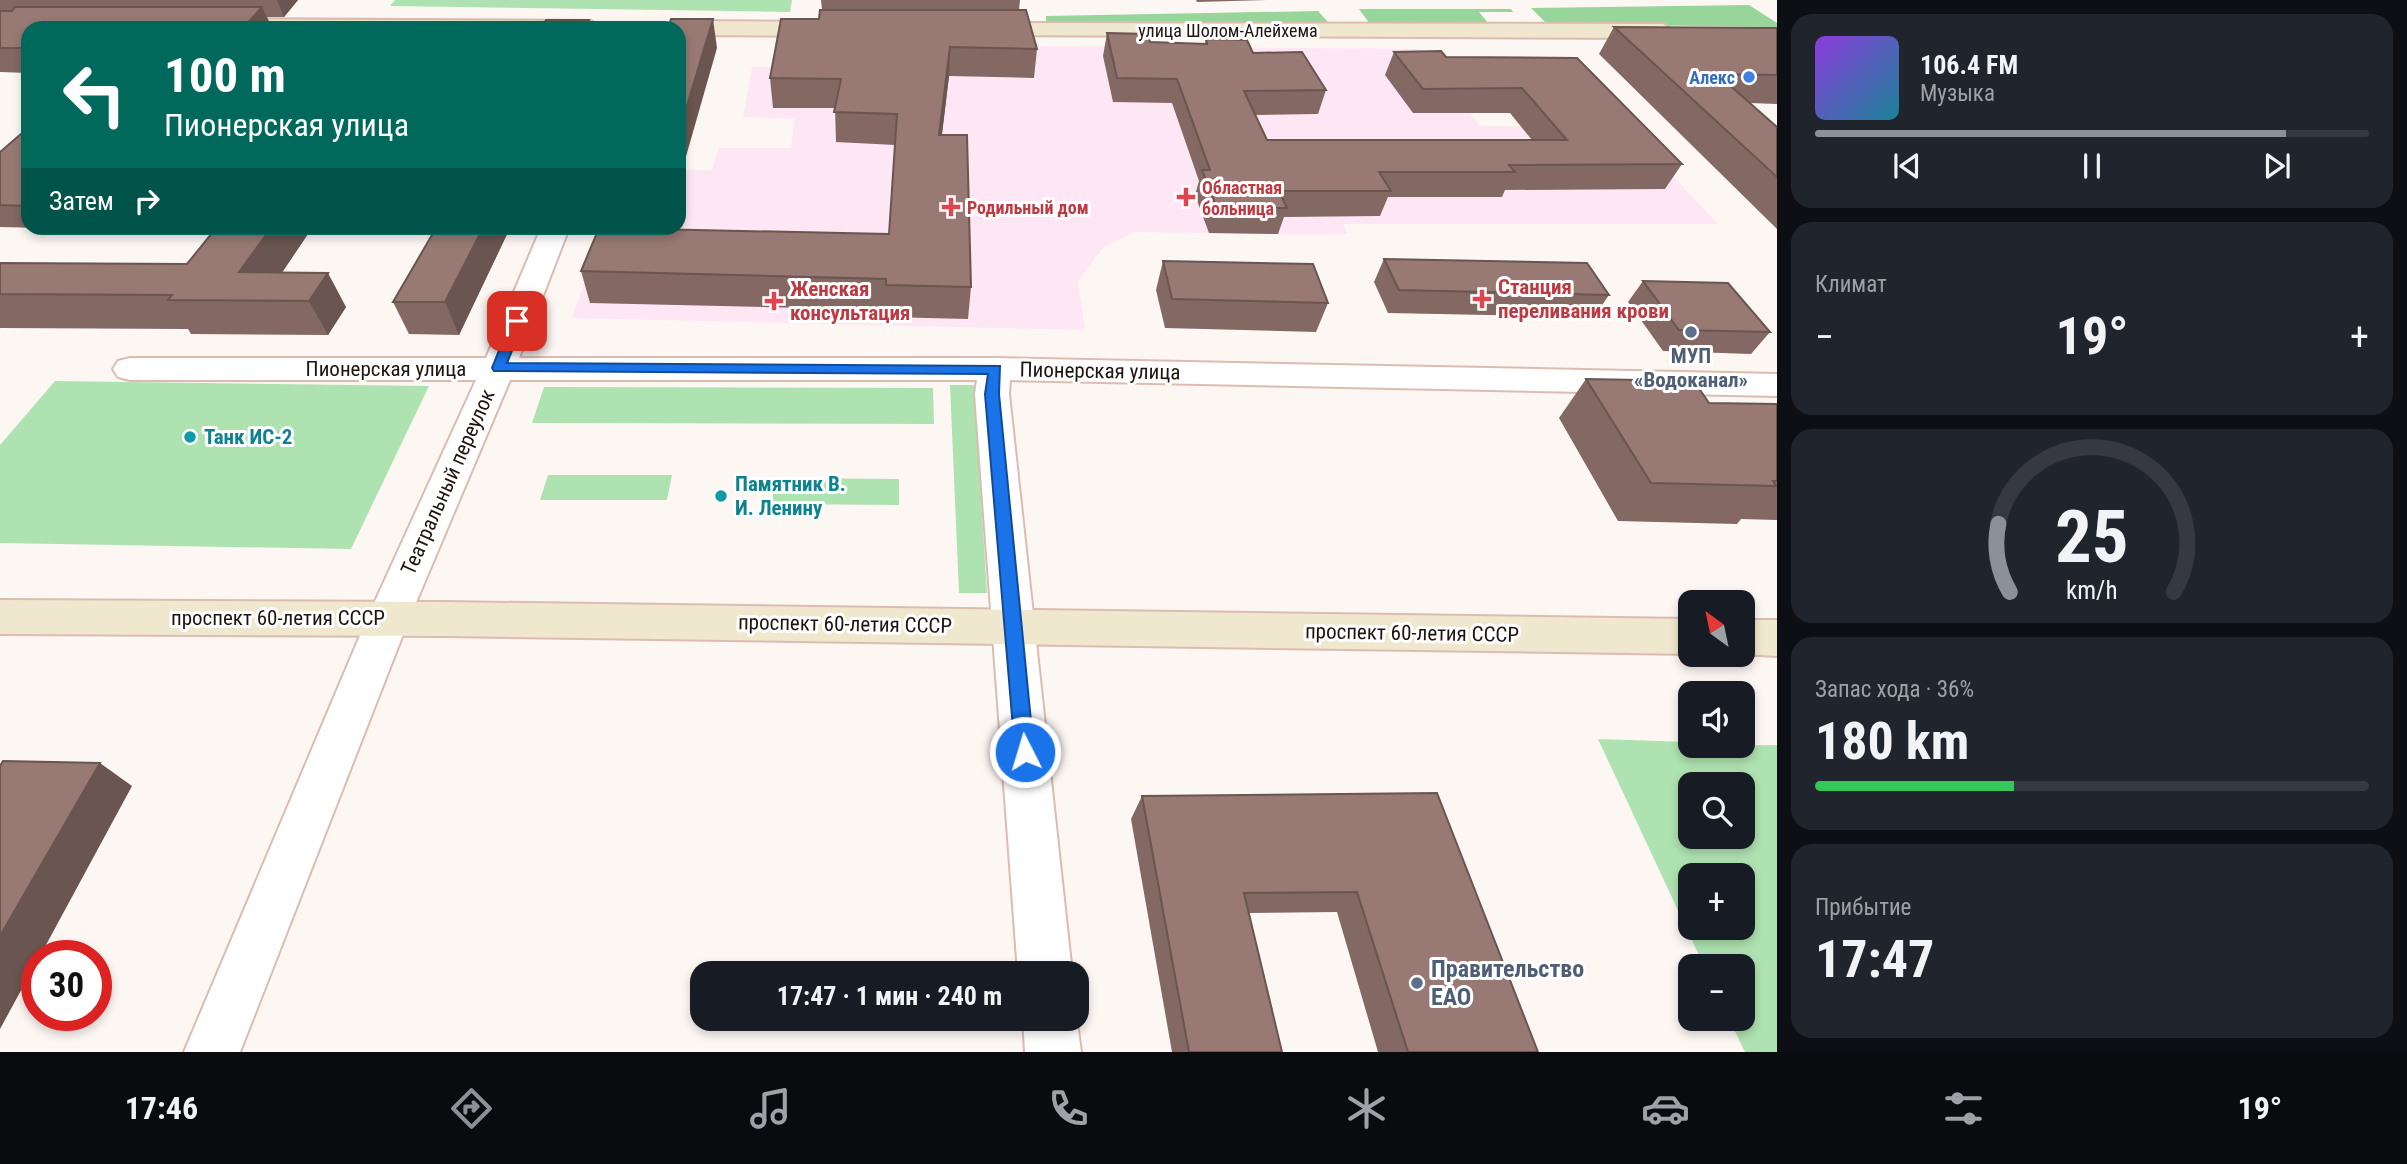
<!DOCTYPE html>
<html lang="ru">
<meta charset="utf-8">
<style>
:root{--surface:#171b24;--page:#20242c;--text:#f1f3f6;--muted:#9ea1a6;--line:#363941;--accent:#8c9099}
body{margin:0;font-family:"Roboto Condensed",sans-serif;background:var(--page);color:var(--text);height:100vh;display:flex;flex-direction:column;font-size:26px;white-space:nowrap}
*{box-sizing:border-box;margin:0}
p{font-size:23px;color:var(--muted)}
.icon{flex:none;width:38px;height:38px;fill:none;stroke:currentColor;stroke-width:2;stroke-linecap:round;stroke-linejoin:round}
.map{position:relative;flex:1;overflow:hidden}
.drawer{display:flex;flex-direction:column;gap:14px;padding:14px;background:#0d0f14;width:630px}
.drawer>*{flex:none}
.banner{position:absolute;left:21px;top:21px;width:665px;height:214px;border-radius:21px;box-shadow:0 4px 10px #0003;background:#00695c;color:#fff;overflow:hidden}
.needle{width:46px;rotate:327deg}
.fabs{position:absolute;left:1678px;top:590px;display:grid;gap:14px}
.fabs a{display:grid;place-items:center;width:77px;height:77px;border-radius:14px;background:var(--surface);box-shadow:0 4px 10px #0003;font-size:35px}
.speed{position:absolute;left:21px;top:940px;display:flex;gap:14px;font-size:35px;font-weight:700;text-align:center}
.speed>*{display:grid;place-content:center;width:91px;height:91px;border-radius:50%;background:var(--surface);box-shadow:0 4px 10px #0003;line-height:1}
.speed .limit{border:10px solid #d22;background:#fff;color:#111}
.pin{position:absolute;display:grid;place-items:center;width:60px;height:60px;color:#fff;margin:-30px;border-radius:14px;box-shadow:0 4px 10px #0006}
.me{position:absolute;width:77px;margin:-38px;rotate:355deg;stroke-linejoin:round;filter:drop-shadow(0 0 5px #0008)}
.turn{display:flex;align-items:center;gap:24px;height:147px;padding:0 28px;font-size:32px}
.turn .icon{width:91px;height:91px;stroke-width:2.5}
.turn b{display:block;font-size:49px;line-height:60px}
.then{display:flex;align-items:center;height:66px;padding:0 28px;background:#0003;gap:14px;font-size:26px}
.big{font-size:52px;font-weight:700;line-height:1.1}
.drawer .tile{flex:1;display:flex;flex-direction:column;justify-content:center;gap:10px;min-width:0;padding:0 24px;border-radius:21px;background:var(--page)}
.drawer .dial{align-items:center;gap:0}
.dial svg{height:182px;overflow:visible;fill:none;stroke:var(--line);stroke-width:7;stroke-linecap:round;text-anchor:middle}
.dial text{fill:var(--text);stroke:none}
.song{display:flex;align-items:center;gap:21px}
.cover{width:84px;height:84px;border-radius:10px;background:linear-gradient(135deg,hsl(270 70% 55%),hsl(190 70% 35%))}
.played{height:7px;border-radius:4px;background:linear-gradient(90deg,var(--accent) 85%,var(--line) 85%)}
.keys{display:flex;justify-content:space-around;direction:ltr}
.heat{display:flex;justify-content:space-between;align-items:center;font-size:38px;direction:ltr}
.charge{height:10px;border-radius:5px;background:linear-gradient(90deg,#34c759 36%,var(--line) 0)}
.trip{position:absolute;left:690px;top:961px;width:399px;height:70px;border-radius:21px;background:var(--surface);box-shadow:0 4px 10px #0003;font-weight:700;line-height:70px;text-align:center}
.tabs{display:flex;height:112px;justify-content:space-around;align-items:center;background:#090b0e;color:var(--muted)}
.tabs .icon{width:49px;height:49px}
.tabs .on{color:var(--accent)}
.tabs b{font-size:32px;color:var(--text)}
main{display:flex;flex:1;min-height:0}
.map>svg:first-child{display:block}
.medical{fill:#fee7f4}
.green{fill:#afe2b1;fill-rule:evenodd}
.forest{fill:#97d59a}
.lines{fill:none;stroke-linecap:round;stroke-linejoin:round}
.minor-casing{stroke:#dcbcb1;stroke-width:4}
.secondary-casing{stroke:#dcbcb1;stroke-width:4}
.minor{fill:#fff;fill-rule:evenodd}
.secondary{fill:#f0e8ce;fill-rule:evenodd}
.wall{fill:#836863}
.shaded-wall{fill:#6a5550}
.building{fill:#987973;stroke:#6a5550;stroke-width:2}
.route{fill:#1a73e8;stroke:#114b97;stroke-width:2}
.shop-dot{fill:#3f7fe0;stroke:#fff;stroke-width:2.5}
.health-dot{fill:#e0444e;stroke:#fff;stroke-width:2.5}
.service-dot{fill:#5c6f8a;stroke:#fff;stroke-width:2.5}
.culture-dot{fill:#0f9aa8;stroke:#fff;stroke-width:2.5}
.labels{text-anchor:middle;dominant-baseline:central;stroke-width:6;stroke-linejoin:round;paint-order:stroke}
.far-street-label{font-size:18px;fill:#1e130f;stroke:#fff}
.far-shop-label{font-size:18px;font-weight:bold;fill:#366cbe;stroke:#fff;text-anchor:end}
.far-health-label{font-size:18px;font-weight:bold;fill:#be3a42;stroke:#fff;text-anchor:start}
.health-label{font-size:21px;font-weight:bold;fill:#be3a42;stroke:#fff;text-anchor:start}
.service-label{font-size:21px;font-weight:bold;fill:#4e5e75;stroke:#fff}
.street-label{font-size:21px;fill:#1e130f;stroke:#fff}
.culture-label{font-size:21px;font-weight:bold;fill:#0d838f;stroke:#fff;text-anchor:start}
.near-service-label{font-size:24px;font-weight:bold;fill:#4e5e75;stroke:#fff;text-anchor:start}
</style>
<main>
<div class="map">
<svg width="1777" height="1052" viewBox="0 0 1777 1052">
<rect width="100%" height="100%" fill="#fdf7f4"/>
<path class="medical" d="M783,44L1419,49L1480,126H1626L1718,224H1343L1347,234L1312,235L1134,232L1103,248L1078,281L1085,330L572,318L603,228H679V170H712L719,148H791L794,119L743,117L752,67H779Z"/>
<g class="green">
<path d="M395,0H792L790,12L390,6Z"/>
<path d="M55,381L429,386L351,549L0,543V445Z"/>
<path d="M950,385H974L987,593H959Z"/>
<path d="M544,387L933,388L934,424L532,423Z"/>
<path d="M548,475H672L667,500H540Z"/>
<path d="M775,478L899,479V505L772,504Z"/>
<path d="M1598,739L1690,742V746L1777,745V1052H1745L1729,1019L1743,1018V966H1704ZM1743,784V836H1690V784ZM1743,875V928H1690V875Z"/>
</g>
<g class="forest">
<path d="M1749,5L1777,23V27L1547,24L1531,8Z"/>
<path d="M1359,9H1511L1513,12H1479L1489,24H1370Z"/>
<path d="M1318,11L1329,23L1046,22V16Z"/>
</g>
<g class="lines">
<g class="minor-casing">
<g id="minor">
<path d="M541,228H569L519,358H995L1777,374V396L1010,380L1009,394L1072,973H1018L975,394L977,380H510L409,619L240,1052H184L367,619L476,380H130L118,377L113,369L118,361L130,358H486Z"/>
<path d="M1076,1015L1081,1052H1025L1023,1018H1076Z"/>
</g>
</g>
<g class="secondary-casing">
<g id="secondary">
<path d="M219,19L591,21L602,28H209L211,21Z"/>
<path d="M679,21L830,22L841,29L830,36L679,35V28H668Z"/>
<path d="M981,23L1663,24L1674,31L1663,38L973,35L970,30L973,25Z"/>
<path d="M0,600L445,602L1690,619L1691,654L445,636L0,634Z"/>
<path d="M1743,620H1777V656L1740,654H1743Z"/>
</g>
</g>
<use href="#minor" class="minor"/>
<use href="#secondary" class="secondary"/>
</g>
<g class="wall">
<path d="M0,0H298L284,17H267L272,28H28V73L0,72Z"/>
<path d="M821,0H1020L1019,10L1037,49L1034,78L949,76L942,135L971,287L968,319L886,317V310L590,303L581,271L599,228H666L665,229L889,234L895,145L836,142L835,108H773L770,78L819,19L822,10Z"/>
<path d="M1196,0H1267L1197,2Z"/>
<path d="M1614,27L1777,28V104L1750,103L1777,126V229L1599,54Z"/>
<path d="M1107,33L1150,42L1205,44L1206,39L1253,53L1326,90L1318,114L1255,115L1267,140H1532L1510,113H1413L1385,75L1394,52L1446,57L1577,58L1682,164L1665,189L1505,190L1502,197H1388L1380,216L1284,217L1278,234L1209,233L1195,195L1199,181L1172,103L1113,102L1103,56Z"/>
<path d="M28,128V228H137L135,230L0,227V152Z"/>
<path d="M216,228H312L282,272L346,307L328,335L191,334L188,329L0,328V263L187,264Z"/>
<path d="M436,228H510L459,335L409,334L393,302Z"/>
<path d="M1384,259L1609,295L1594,317L1388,313L1374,282Z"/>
<path d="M1163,261L1328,303L1316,332L1165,328L1156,290Z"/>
<path d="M1643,281L1770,332L1751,354L1663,351L1628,302Z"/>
<path d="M1586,379L1709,403L1777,404V520L1741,519L1737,524L1618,521L1559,418Z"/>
<path d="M1437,793L1538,1052H1378L1337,912L1249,913L1282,1052H1172L1131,819L1142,796Z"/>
</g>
<g class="shaded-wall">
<path d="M277,0H298L284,17Z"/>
<path d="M262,7L272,28H243Z"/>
<path d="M713,19L717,48L679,181V132Z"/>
<path d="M589,20L591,28H585Z"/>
<path d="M950,47L949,76L938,165L939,135Z"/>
<path d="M271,228H312L263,301L239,272Z"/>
<path d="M483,228H510L459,335L445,302Z"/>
<path d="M328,273L346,307L328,335L309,301Z"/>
<path d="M100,763L132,786L40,956H37V961L0,1029V936Z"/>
</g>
<g class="building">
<path d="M15,7H262L243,28H28V48H0V11H12Z"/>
<path d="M820,10H1026L1037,49L950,47L939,135H967L971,287L886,285V279L581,271L599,228H650V229L889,234L897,114L834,112L841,79L770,78L781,19H819Z"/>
<path d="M671,19H713L679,132V28H668Z"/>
<path d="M546,20H589L585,28H541Z"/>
<path d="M1614,27L1777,28V75L1717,74L1777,127V177Z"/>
<path d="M1107,33L1148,34L1150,42L1207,44L1206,39L1247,40L1253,53L1302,52L1326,90L1244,91L1267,140H1567L1522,88L1423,89L1394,52L1441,51L1446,57L1577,58L1682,164L1509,165L1515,172H1379L1391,191H1279L1287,208H1217L1202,170H1210L1177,79L1117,78Z"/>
<path d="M28,128V206L0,205V152Z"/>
<path d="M216,228H271L239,272L328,273L309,301L168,300L172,295L0,294V263L187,264Z"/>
<path d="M436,228H483L445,302H393Z"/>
<path d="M1384,259L1587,263L1609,295L1399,290Z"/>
<path d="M1163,261L1313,264L1328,303L1172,299Z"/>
<path d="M1643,281L1728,283L1770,332L1679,330Z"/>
<path d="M1586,379L1694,381L1709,403L1777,404V481H1773L1776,486L1651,483Z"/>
<path d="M3,761L100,763L0,936V766Z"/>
<path d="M1437,793L1538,1052H1408L1357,892L1244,893L1282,1052H1189L1142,796Z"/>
</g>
<path class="route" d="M517,317L524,321L507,363L1000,366L999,394L1034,752L1032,758L1025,761L1018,758L1015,752L985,394L988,374L494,371L492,368L511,321Z"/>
<circle class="shop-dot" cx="1749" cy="77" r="7"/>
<g class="health-dot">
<path d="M1182.5 186.5h7v7h7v7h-7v7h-7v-7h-7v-7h7z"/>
<path d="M947.5 196.5h7v7h7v7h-7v7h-7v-7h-7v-7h7z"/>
<path d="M1478.5 288.5h7v7h7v7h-7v7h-7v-7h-7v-7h7z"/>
<path d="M770.5 290.5h7v7h7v7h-7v7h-7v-7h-7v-7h7z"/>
</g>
<g class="service-dot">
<circle cx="1691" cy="332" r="7"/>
<circle cx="1417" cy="983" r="7"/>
</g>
<g class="culture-dot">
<circle cx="190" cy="437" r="7"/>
<circle cx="721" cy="496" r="7"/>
</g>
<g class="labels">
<g class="far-street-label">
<text x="1228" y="30">улица Шолом-Алейхема</text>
</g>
<g class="far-shop-label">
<text x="1735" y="77">Алекс</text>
</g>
<g class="far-health-label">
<text x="1202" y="187">Областная<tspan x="1202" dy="21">больница</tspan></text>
<text x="967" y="207">Родильный дом</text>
</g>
<g class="health-label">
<text x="1498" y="287">Станция<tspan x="1498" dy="24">переливания крови</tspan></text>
<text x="790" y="289">Женская<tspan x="790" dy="24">консультация</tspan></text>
</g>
<g class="service-label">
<text x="1691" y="356">МУП<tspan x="1691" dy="24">«Водоканал»</tspan></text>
</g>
<g class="street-label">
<text x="386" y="369">Пионерская улица</text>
<text transform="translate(1100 371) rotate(1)">Пионерская улица</text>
<text transform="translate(448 482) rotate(-66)">Театральный переулок</text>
<text x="278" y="618">проспект 60-летия СССР</text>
<text transform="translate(845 624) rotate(1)">проспект 60-летия СССР</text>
<text transform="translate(1412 633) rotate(1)">проспект 60-летия СССР</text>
</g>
<g class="culture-label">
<text x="204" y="437">Танк ИС-2</text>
<text x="735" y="484">Памятник В.<tspan x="735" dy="24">И. Ленину</tspan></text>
</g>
<g class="near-service-label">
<text x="1431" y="969">Правительство<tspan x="1431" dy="28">ЕАО</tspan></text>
</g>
</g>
</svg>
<div class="fabs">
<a><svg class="needle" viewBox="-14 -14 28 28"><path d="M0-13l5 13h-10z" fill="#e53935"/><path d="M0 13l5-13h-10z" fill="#9ea1a6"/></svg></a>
<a><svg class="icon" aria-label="sound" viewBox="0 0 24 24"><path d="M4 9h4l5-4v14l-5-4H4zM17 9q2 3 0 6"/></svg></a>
<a><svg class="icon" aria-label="search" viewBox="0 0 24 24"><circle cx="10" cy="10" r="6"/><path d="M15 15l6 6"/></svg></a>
<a>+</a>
<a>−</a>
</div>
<div class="speed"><div class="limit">30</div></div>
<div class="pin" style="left:517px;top:321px;background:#d93025"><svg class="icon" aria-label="arrive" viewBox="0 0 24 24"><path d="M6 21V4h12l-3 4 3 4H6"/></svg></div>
<svg class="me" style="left:1025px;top:752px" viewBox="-20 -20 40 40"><circle r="17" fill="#1a73e8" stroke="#fff" stroke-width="3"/><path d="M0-11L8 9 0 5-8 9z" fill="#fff"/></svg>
<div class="trip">17:47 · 1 мин · 240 m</div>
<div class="banner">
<div class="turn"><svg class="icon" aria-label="left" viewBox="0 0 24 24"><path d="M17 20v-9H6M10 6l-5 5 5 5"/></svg><div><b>100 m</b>Пионерская улица</div></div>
<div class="then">Затем<svg class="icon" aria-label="right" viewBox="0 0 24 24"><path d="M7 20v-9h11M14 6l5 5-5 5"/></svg></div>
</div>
</div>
<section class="drawer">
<div class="tile">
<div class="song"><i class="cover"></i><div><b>106.4 FM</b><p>Музыка</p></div></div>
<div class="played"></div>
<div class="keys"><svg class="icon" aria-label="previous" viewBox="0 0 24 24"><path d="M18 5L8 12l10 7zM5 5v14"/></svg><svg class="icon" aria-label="pause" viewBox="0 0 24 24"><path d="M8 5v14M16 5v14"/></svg><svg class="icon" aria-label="next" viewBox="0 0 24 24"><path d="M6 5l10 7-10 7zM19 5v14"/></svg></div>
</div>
<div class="tile"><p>Климат</p>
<div class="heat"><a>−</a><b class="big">19°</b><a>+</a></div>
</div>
<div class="tile dial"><svg viewBox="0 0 100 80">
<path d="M14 69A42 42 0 1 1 86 69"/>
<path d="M14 69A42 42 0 0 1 9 39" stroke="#8c9099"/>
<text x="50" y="56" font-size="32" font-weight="700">25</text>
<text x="50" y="72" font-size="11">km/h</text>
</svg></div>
<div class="tile"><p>Запас хода · 36%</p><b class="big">180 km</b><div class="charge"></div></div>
<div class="tile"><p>Прибытие</p><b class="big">17:47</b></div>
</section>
</main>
<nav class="tabs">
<b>17:46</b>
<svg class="icon on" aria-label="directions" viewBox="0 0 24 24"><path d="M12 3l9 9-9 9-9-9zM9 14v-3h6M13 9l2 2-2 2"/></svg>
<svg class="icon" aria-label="music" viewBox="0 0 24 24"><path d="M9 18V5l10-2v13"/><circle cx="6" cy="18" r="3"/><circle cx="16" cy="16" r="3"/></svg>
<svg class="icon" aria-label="phone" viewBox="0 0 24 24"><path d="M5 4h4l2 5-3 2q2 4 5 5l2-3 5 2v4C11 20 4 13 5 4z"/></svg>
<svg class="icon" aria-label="climate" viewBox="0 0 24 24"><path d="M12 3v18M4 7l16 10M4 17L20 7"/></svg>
<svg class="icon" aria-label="car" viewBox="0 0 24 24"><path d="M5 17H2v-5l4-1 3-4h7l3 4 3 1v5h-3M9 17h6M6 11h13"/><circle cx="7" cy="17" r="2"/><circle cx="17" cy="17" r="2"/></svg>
<svg class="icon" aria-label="filters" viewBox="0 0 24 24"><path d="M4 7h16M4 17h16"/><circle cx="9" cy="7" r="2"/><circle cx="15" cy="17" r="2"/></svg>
<b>19°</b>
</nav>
